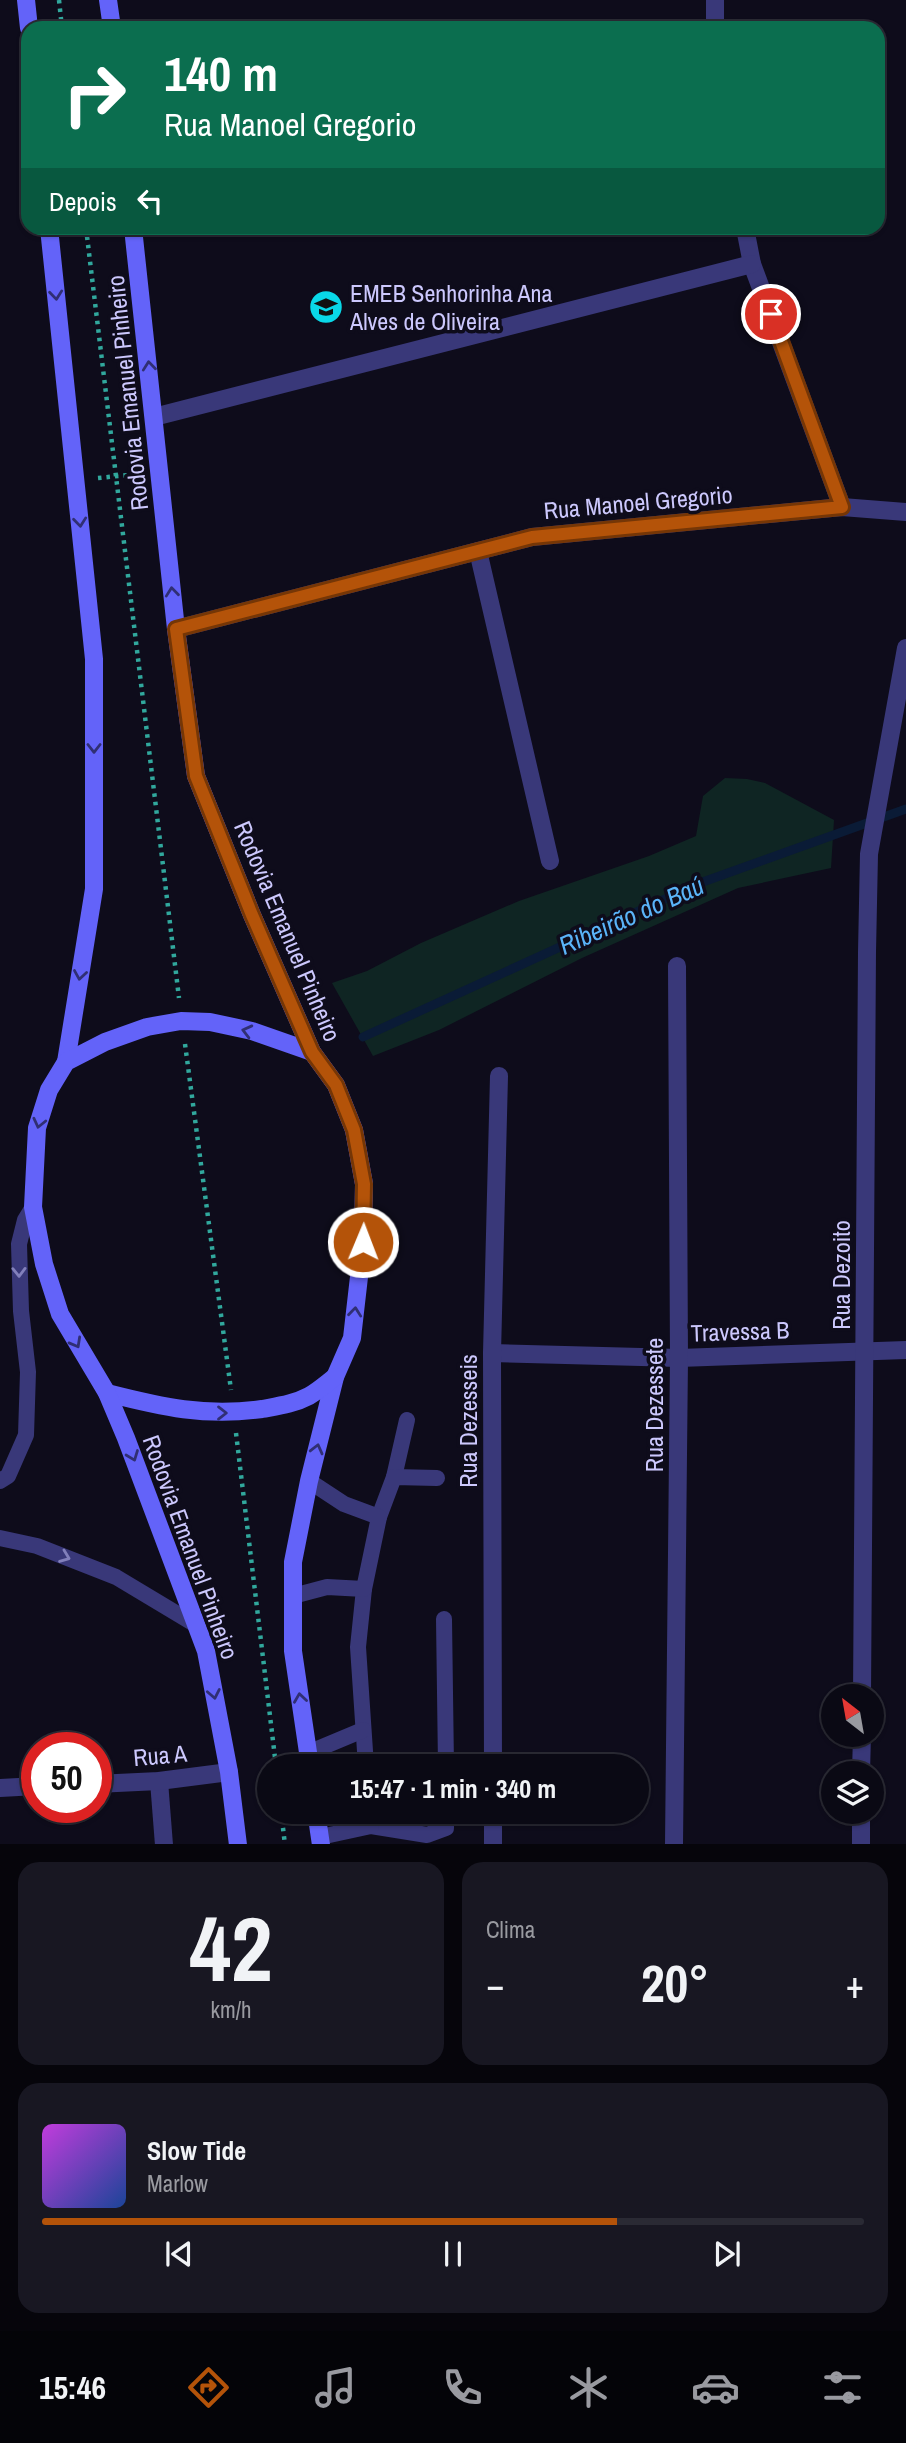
<!DOCTYPE html>
<html lang="pt">
<meta charset="utf-8">
<style>
:root{--surface:#0a0914;--page:#181722;--text:#f1f3f6;--muted:#999aa0;--line:#2a2a34;--accent:#b45309}
body{margin:0;font-family:"Archivo Narrow",sans-serif;background:var(--page);color:var(--text);height:100vh;display:flex;flex-direction:column;font-size:26px;white-space:nowrap}
*{box-sizing:border-box;margin:0}
p{font-size:23px;color:var(--muted)}
.icon{flex:none;width:38px;height:38px;fill:none;stroke:currentColor;stroke-width:2;stroke-linecap:round;stroke-linejoin:round}
.map{position:relative;height:1844px;overflow:hidden}
.drawer{display:flex;flex-direction:column;gap:18px;padding:18px;background:#06050b;flex:1}
.drawer>*{flex:none}
.top-card{position:absolute;left:21px;top:21px;width:864px;height:214px;border-radius:21px;box-shadow:0 2px 5px #0004,0 0 0 2px var(--line);background:#0b6e4f;color:#fff;overflow:hidden}
.needle{width:46px;rotate:329deg}
.fabs{position:absolute;left:821px;top:1684px;display:grid;gap:14px}
.fabs a{display:grid;place-items:center;width:63px;height:63px;border-radius:50%;background:var(--surface);box-shadow:0 2px 5px #0004,0 0 0 2px var(--line);font-size:35px}
.speed{position:absolute;left:21px;top:1732px;display:flex;gap:14px;font-size:35px;font-weight:700;text-align:center}
.speed>*{display:grid;place-content:center;width:91px;height:91px;border-radius:50%;background:var(--surface);box-shadow:0 2px 5px #0004,0 0 0 2px var(--line);line-height:1}
.speed .limit{border:10px solid #d22;background:#fff;color:#111}
.pin{position:absolute;display:grid;place-items:center;width:60px;height:60px;color:#fff;margin:-30px;border:4px solid #fff;border-radius:50%;box-shadow:0 2px 7px #0007}
.me{position:absolute;width:77px;margin:-38px;rotate:1deg;stroke-linejoin:round;filter:drop-shadow(0 0 5px #0008)}
.turn{display:flex;align-items:center;gap:24px;height:147px;padding:0 28px;font-size:32px}
.turn .icon{width:91px;height:91px;stroke-width:2.5}
.turn b{display:block;font-size:49px;line-height:60px}
.then{display:flex;align-items:center;height:66px;padding:0 28px;background:#0003;gap:14px;font-size:26px}
.big{font-size:52px;font-weight:800;line-height:1.1}
.drawer .widget{flex:1;display:flex;flex-direction:column;justify-content:center;gap:10px;min-width:0;padding:0 24px;border-radius:21px;background:var(--page)}
.drawer .dial{align-items:center;gap:0}
.dial b{font-size:91px;line-height:1}
.song{display:flex;align-items:center;gap:21px}
.cover{width:84px;height:84px;border-radius:10px;background:linear-gradient(135deg,hsl(290 70% 55%),hsl(220 70% 35%))}
.played{height:7px;border-radius:4px;background:linear-gradient(90deg,var(--accent) 70%,var(--line) 70%)}
.keys{display:flex;justify-content:space-around;direction:ltr}
.heat{display:flex;justify-content:space-between;align-items:center;font-size:38px;direction:ltr}
.drawer .tiles{flex:1;display:grid;gap:18px;grid-template-columns:1fr 1fr}
.widget:last-child{grid-column:span 2}
.trip{position:absolute;left:257px;top:1754px;width:392px;height:70px;border-radius:35px;background:var(--surface);box-shadow:0 2px 5px #0004,0 0 0 2px var(--line);font-weight:800;line-height:70px;text-align:center}
.menu{display:flex;height:112px;justify-content:space-around;align-items:center;background:#040408;color:var(--muted)}
.menu .icon{width:49px;height:49px}
.menu .current{color:var(--accent)}
.menu b{font-size:32px;color:var(--text)}
.map>svg:first-child{display:block}
.green{fill:#0f2523}
.lines{fill:none;stroke-linecap:round;stroke-linejoin:round}
.stream{stroke:#0a1b36;stroke-width:9}
.path{stroke:#31a89d;stroke-width:4.5;stroke-dasharray:3.5 5;stroke-linecap:butt}
.lane{stroke:#393879;stroke-width:16}
.street{stroke:#393879;stroke-width:18}
.secondary{stroke:#6363f9;stroke-width:18}
.oneway{stroke:#302f74}
.oneway2{stroke:#8280bb}
.route-casing{stroke:#753606;stroke-width:18}
.route{stroke:#b45309;stroke-width:12}
.labels{text-anchor:middle;dominant-baseline:central;stroke-width:7;stroke-linejoin:round;paint-order:stroke}
.poi-label{font-size:24px;fill:#ccc8fd;stroke:#0e0c1b;text-anchor:start}
.street-label{font-size:24px;fill:#ccc8fd;stroke:#0e0c1b}
.water-label{font-size:26px;font-style:italic;fill:#5ab4f9;stroke:#0e0c1b}
</style>
<div class="map">
<svg width="906" height="1845" viewBox="0 0 906 1845">
<rect width="100%" height="100%" fill="#0e0c1b"/>
<path class="green" d="M725,778L747,779L765,783L834,820L831,868L738,888L582,958L439,1030L373,1056L332,983L367,971L421,943L519,901L649,856L696,836L703,796Z"/>
<g class="lines">
<path class="stream" d="M363,1037L700,883L906,809"/>
<g class="path">
<path d="M59,0L62,28"/>
<path d="M86,228L179,998"/>
<path d="M98,478L138,474"/>
<path d="M185,1044L231,1390"/>
<path d="M236,1433L276,1766"/>
<path d="M281,1811L285,1845"/>
</g>
<g class="lane">
<path d="M394,1477L407,1420"/>
<path d="M0,1481L8,1476L26,1435L28,1372L21,1311L19,1244L25,1220L33,1207"/>
<path d="M379,1517L394,1477L437,1478"/>
<path d="M0,1538L37,1546L116,1577L196,1625"/>
<path d="M364,1589L358,1647L366,1766"/>
<path d="M293,1596L327,1587L364,1589L379,1517L344,1504L309,1481"/>
<path d="M444,1619L446,1766"/>
<path d="M308,1753L363,1730"/>
<path d="M371,1826L427,1835L446,1828V1811"/>
<path d="M320,1837L371,1826L370,1811"/>
</g>
<g class="street">
<path d="M715,28V0"/>
<path d="M745,228L752,264L842,507"/>
<path d="M154,417L752,264"/>
<path d="M478,551L550,861"/>
<path d="M176,629L532,537L842,507L906,512"/>
<path d="M492,1353L679,1358L906,1350"/>
<path d="M862,1696L867,952L869,854L906,648"/>
<path d="M493,1766L492,1353L499,1076"/>
<path d="M861,1773L862,1734"/>
<path d="M159,1781L164,1845"/>
<path d="M96,1784L159,1781L229,1772"/>
<path d="M0,1788L37,1786"/>
<path d="M493,1811V1845"/>
<path d="M674,1845L679,1358L677,966"/>
<path d="M861,1845V1811"/>
</g>
<g class="secondary">
<path d="M26,0L29,28"/>
<path d="M108,0L112,28"/>
<path d="M49,228L94,659V889L66,1062"/>
<path d="M133,228L176,629L196,776L252,915L312,1052L336,1085L354,1130L364,1184L363,1242L352,1338L335,1377L309,1481L293,1562V1651L310,1766"/>
<path d="M107,1393C162,1407 205,1417 262,1409C278,1406 294,1404 309,1396C318,1391 327,1383 335,1377"/>
<path d="M316,1811L321,1845"/>
<path d="M238,1845L229,1772L206,1651L126,1438L107,1393L60,1314L44,1264L33,1207L37,1128L49,1090L66,1062L105,1042L147,1027L181,1021L210,1022L252,1031L312,1052"/>
</g>
</g>
<defs><path id="oneway-chevron" d="M-2-3.5L2.5 0L-2 3.5" fill="none" stroke-width="1.6" stroke-linecap="round" stroke-linejoin="round" transform="scale(1.75)"/></defs>
<g class="oneway">
<use href="#oneway-chevron" transform="translate(56 295) rotate(84)"/>
<use href="#oneway-chevron" transform="translate(149 366) rotate(-96)"/>
<use href="#oneway-chevron" transform="translate(80 522) rotate(84)"/>
<use href="#oneway-chevron" transform="translate(172 592) rotate(-96)"/>
<use href="#oneway-chevron" transform="translate(94 748) rotate(90)"/>
<use href="#oneway-chevron" transform="translate(80 975) rotate(99)"/>
<use href="#oneway-chevron" transform="translate(247 1031) rotate(-166)"/>
<use href="#oneway-chevron" transform="translate(39 1123) rotate(103)"/>
<use href="#oneway-chevron" transform="translate(355 1312) rotate(-84)"/>
<use href="#oneway-chevron" transform="translate(76 1343) rotate(61)"/>
<use href="#oneway-chevron" transform="translate(222 1413)"/>
<use href="#oneway-chevron" transform="translate(317 1449) rotate(-76)"/>
<use href="#oneway-chevron" transform="translate(133 1456) rotate(69)"/>
<use href="#oneway-chevron" transform="translate(214 1694) rotate(79)"/>
<use href="#oneway-chevron" transform="translate(300 1698) rotate(-98)"/>
</g>
<g class="oneway2">
<use href="#oneway-chevron" transform="translate(19 1272) rotate(89)"/>
<use href="#oneway-chevron" transform="translate(65 1557) rotate(21)"/>
</g>
<g class="lines">
<g class="route-casing">
<path id="route" d="M363,1242L364,1184L354,1130L336,1085L312,1052L252,915L196,776L176,629L532,537L842,507L771,314"/>
</g>
<use href="#route" class="route"/>
</g>
<defs>
<g id="school-disc" transform="scale(1.75)"><circle r="9.5" fill="#09d8e8" stroke="#0e0c1b"/><path d="M0-5L7-2L0 1L-7-2ZM-4 1L0 2.5L4 1V4Q0 6-4 4Z" fill="#111"/></g>
</defs>
<g fill-rule="evenodd">
<use href="#school-disc" x="326" y="307"/>
</g>
<g class="labels">
<g class="poi-label">
<text x="350" y="293">EMEB Senhorinha Ana<tspan x="350" dy="28">Alves de Oliveira</tspan></text>
</g>
<g class="street-label">
<text transform="translate(127 393) rotate(-96)">Rodovia Emanuel Pinheiro</text>
<text transform="translate(638 502) rotate(-5)">Rua Manoel Gregorio</text>
<text transform="translate(288 931) rotate(67)">Rodovia Emanuel Pinheiro</text>
<text transform="translate(841 1275) rotate(-90)">Rua Dezoito</text>
<text transform="translate(740 1331) rotate(-2)">Travessa B</text>
<text transform="translate(654 1405) rotate(-90)">Rua Dezessete</text>
<text transform="translate(468 1421) rotate(-90)">Rua Dezesseis</text>
<text transform="translate(191 1547) rotate(70)">Rodovia Emanuel Pinheiro</text>
<text transform="translate(160 1755) rotate(-5)">Rua A</text>
</g>
<g class="water-label">
<text transform="translate(631 915) rotate(-24)">Ribeirão do Baú</text>
</g>
</g>
</svg>
<div class="fabs">
<a><svg class="needle" viewBox="-14 -14 28 28"><path d="M0-13l5 13h-10z" fill="#e53935"/><path d="M0 13l5-13h-10z" fill="#999aa0"/></svg></a>
<a><svg class="icon" aria-label="layers" viewBox="0 0 24 24"><path d="M12 4l9 5-9 5-9-5zM3 14l9 5 9-5"/></svg></a>
</div>
<div class="speed"><div class="limit">50</div></div>
<div class="pin" style="left:771px;top:314px;background:#d93025"><svg class="icon" aria-label="arrive" viewBox="0 0 24 24"><path d="M6 21V4h12l-3 4 3 4H6"/></svg></div>
<svg class="me" style="left:363px;top:1242px" viewBox="-20 -20 40 40"><circle r="17" fill="#b45309" stroke="#fff" stroke-width="3"/><path d="M0-11L8 9 0 5-8 9z" fill="#fff"/></svg>
<div class="trip">15:47 · 1 min · 340 m</div>
<div class="top-card">
<div class="turn"><svg class="icon" aria-label="right" viewBox="0 0 24 24"><path d="M7 20v-9h11M14 6l5 5-5 5"/></svg><div><b>140 m</b>Rua Manoel Gregorio</div></div>
<div class="then">Depois<svg class="icon" aria-label="left" viewBox="0 0 24 24"><path d="M17 20v-9H6M10 6l-5 5 5 5"/></svg></div>
</div>
</div>
<section class="drawer">
<div class="tiles">
<div class="widget dial"><b>42</b><p>km/h</p></div>
<div class="widget"><p>Clima</p>
<div class="heat"><a>−</a><b class="big">20°</b><a>+</a></div>
</div>
<div class="widget">
<div class="song"><i class="cover"></i><div><b>Slow Tide</b><p>Marlow</p></div></div>
<div class="played"></div>
<div class="keys"><svg class="icon" aria-label="previous" viewBox="0 0 24 24"><path d="M18 5L8 12l10 7zM5 5v14"/></svg><svg class="icon" aria-label="pause" viewBox="0 0 24 24"><path d="M8 5v14M16 5v14"/></svg><svg class="icon" aria-label="next" viewBox="0 0 24 24"><path d="M6 5l10 7-10 7zM19 5v14"/></svg></div>
</div>
</div>
</section>
<nav class="menu">
<b>15:46</b>
<svg class="icon current" aria-label="directions" viewBox="0 0 24 24"><path d="M12 3l9 9-9 9-9-9zM9 14v-3h6M13 9l2 2-2 2"/></svg>
<svg class="icon" aria-label="music" viewBox="0 0 24 24"><path d="M9 18V5l10-2v13"/><circle cx="6" cy="18" r="3"/><circle cx="16" cy="16" r="3"/></svg>
<svg class="icon" aria-label="phone" viewBox="0 0 24 24"><path d="M5 4h4l2 5-3 2q2 4 5 5l2-3 5 2v4C11 20 4 13 5 4z"/></svg>
<svg class="icon" aria-label="climate" viewBox="0 0 24 24"><path d="M12 3v18M4 7l16 10M4 17L20 7"/></svg>
<svg class="icon" aria-label="car" viewBox="0 0 24 24"><path d="M5 17H2v-5l4-1 3-4h7l3 4 3 1v5h-3M9 17h6M6 11h13"/><circle cx="7" cy="17" r="2"/><circle cx="17" cy="17" r="2"/></svg>
<svg class="icon" aria-label="filters" viewBox="0 0 24 24"><path d="M4 7h16M4 17h16"/><circle cx="9" cy="7" r="2"/><circle cx="15" cy="17" r="2"/></svg>
</nav>
